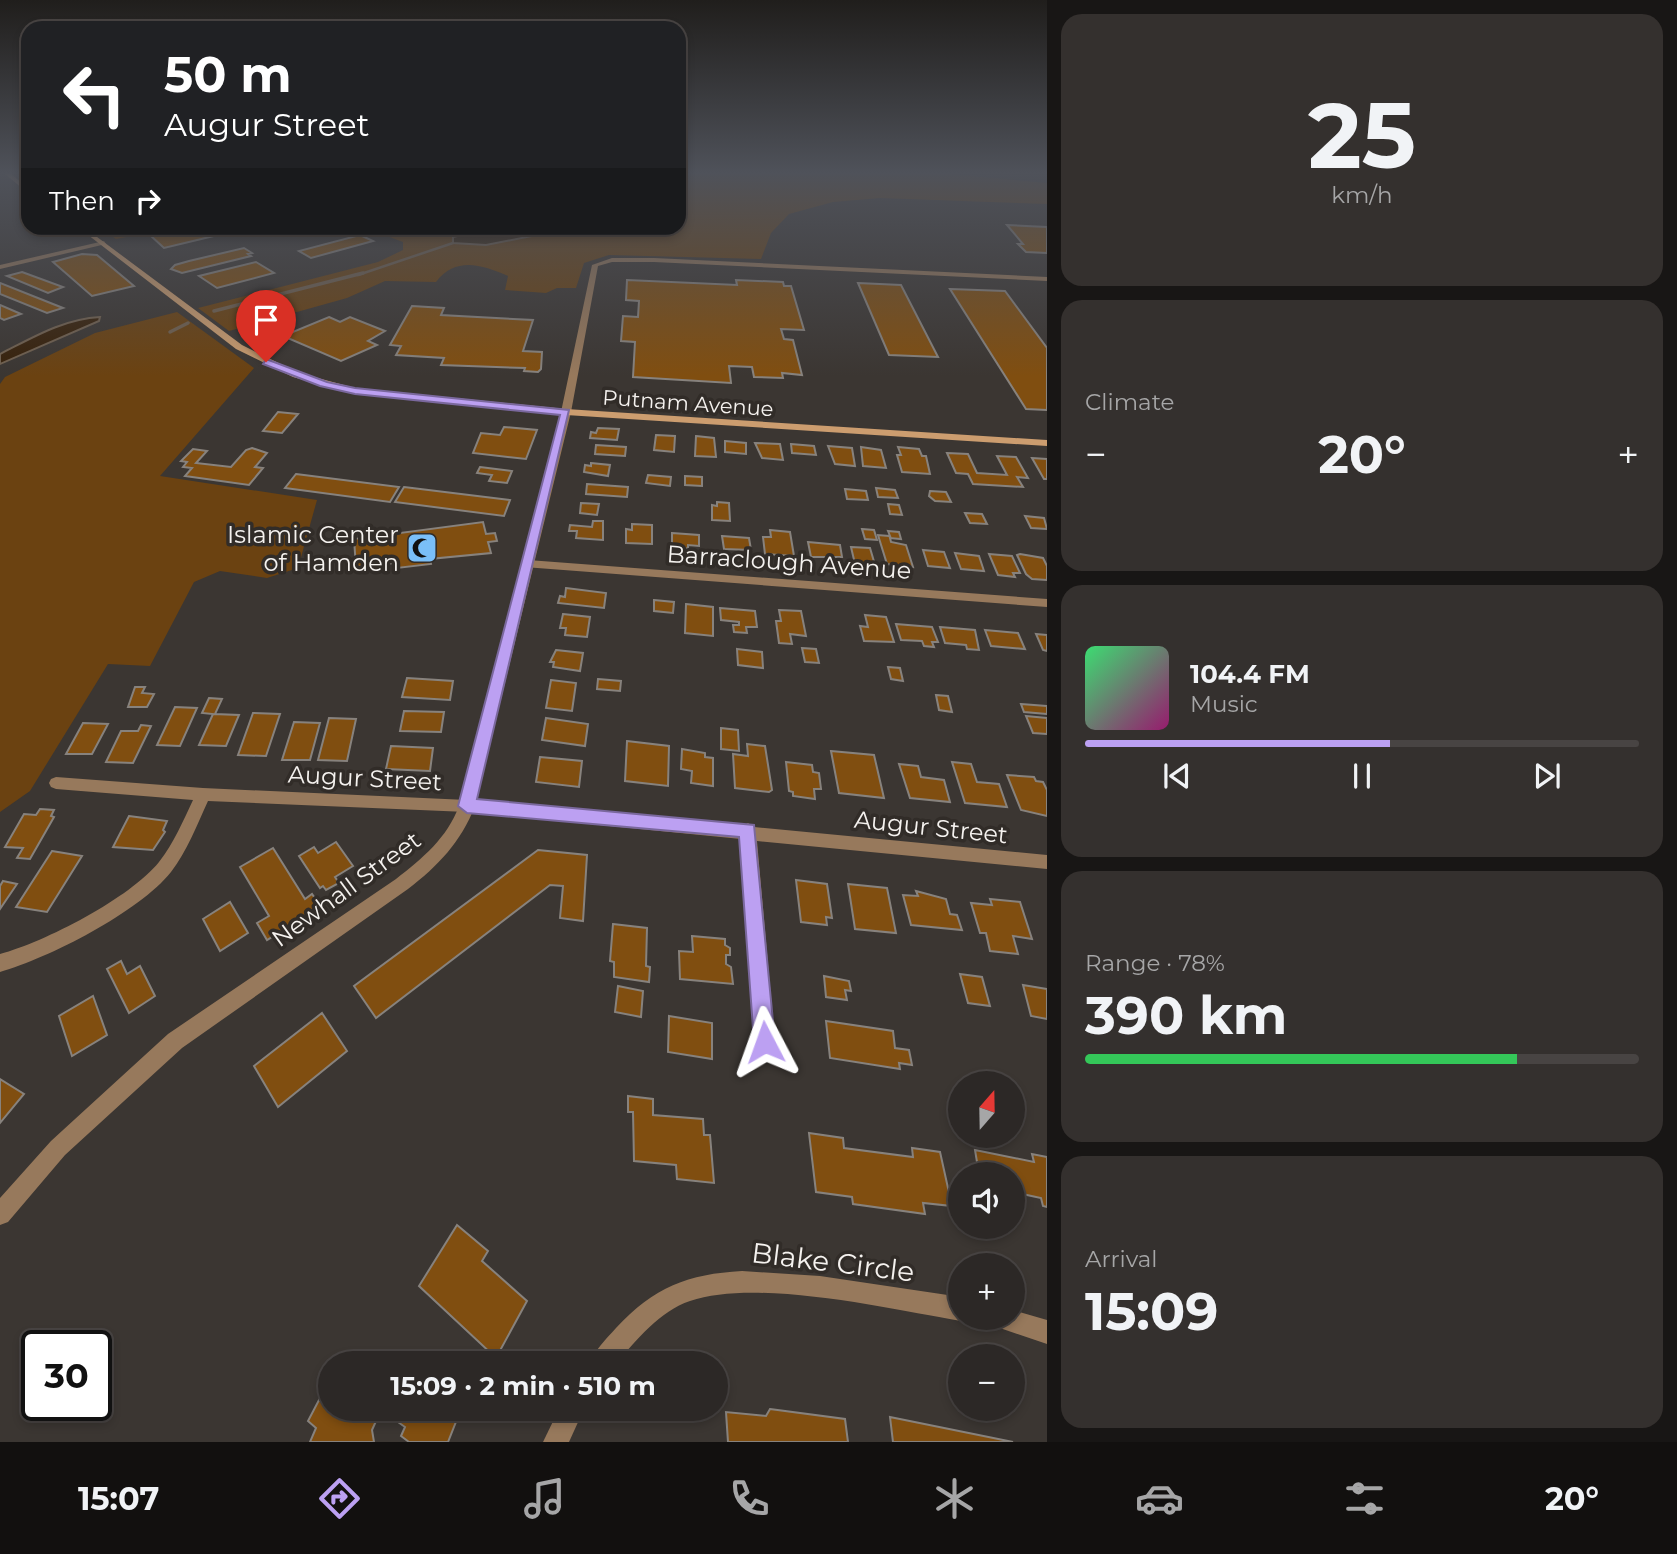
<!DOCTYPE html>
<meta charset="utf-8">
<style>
:root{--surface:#2c2826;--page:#34302e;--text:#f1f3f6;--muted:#a6a6a7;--line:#484443;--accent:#bca0f2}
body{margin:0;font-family:Montserrat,sans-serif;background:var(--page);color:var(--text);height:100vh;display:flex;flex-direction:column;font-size:26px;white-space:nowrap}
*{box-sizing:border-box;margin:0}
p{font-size:23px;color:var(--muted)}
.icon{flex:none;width:38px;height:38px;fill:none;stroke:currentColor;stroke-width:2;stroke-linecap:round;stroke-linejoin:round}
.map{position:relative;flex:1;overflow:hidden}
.details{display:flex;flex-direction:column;gap:14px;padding:14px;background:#181615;width:630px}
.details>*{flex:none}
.top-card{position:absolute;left:21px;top:21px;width:665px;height:214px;border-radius:21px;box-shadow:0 4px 10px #0003,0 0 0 2px var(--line);background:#202124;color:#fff;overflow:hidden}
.needle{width:46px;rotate:20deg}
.tools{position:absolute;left:948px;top:1071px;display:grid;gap:14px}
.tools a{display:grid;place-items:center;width:77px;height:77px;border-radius:50%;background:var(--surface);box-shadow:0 4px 10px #0003,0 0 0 2px var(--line);font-size:35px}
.speed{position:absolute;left:21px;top:1330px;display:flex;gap:14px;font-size:35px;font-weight:700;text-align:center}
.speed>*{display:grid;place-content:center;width:91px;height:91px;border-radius:50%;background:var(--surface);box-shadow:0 4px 10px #0003,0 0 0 2px var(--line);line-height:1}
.speed .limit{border:4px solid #111;border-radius:10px;background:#fff;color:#111}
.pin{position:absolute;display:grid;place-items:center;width:60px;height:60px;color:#fff;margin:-72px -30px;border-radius:50% 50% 50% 0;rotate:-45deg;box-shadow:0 0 7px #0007}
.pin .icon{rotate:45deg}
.me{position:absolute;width:77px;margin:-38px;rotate:356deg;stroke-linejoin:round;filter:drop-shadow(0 0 5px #0008)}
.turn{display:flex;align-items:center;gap:24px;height:147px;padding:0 28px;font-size:32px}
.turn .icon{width:91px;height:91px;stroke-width:2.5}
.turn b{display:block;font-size:49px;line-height:60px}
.then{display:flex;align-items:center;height:66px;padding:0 28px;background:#0003;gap:14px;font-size:26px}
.big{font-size:52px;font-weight:700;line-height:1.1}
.details .card{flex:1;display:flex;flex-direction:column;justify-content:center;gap:10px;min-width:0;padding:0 24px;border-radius:21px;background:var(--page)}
.details .dial{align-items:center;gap:0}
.dial b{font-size:91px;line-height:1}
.song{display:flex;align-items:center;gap:21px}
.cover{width:84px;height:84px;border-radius:10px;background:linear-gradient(135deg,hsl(140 70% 55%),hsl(320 70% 35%))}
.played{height:7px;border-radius:4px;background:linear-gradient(90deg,var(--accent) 55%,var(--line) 55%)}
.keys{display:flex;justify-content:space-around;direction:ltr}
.heat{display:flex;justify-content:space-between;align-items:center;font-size:38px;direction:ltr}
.charge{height:10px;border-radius:5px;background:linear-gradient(90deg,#34c759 78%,var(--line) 0)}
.trip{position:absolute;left:318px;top:1351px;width:410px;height:70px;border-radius:35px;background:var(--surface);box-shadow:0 4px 10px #0003,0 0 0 2px var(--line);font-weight:700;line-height:70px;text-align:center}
.dock{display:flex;height:112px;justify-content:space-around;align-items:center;background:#12100f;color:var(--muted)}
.dock .icon{width:49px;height:49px}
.dock .selected{color:var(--accent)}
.dock b{font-size:32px;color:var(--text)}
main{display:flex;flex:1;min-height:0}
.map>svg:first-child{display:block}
.green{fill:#6b4211}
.water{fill:#37210a;stroke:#70604f;stroke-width:2}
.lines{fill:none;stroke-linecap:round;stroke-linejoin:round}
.stream-far1{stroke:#70604f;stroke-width:2.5}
.stream{stroke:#70604f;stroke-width:3.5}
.building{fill:#804e10;stroke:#87827d;stroke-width:2}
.minor{fill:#97795c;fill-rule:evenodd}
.tertiary{fill:#97795c;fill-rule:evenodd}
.secondary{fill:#cc9d6f;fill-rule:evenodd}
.route{fill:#bca0f2;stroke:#7a689d;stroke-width:2}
.labels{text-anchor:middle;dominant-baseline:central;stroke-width:7;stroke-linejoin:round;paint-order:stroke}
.far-street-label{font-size:21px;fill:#f5f2ef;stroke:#312c28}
.poi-label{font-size:24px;fill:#f5f2ef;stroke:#312c28;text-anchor:end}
.street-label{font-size:24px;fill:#f5f2ef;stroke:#312c28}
.near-street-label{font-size:28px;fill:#f5f2ef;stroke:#312c28}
</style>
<main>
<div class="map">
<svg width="1047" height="1442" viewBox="0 0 1047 1442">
<rect width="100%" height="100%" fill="#3b3632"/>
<g class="green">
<path d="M679,174H949L1047,183V204L880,198L833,202L789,214L771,233L761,259L609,255L584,263L576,288H557L546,293L505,290L508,276C482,265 456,256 436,282L385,281L347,298L229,331L198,308L378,262L403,250V242L365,228H493L454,237L486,245L572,228H679Z"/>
<path d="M100,228H175L116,239Z"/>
<path d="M177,312L254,368L160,476L317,500L298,568L267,578L220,571L194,582L150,666L108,664L30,791L0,812V384L5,377L95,333Z"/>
</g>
<g class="water">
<path d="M493,228H572L486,245L453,243V237Z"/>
<path d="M100,317L99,321L0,364V354C32,338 63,319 100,317Z"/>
</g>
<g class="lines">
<path class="stream-far1" d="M358,275L453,243"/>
<g class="stream">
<path d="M214,311L363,273"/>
<path d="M170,332L188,323"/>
</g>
</g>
<g class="building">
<path d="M1007,225L1047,227V253L1026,252L1018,244H1023Z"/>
<path d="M185,228H240L243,229L164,248L150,235Z"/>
<path d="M360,235L373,241L311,258L299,251Z"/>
<path d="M244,248L252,253L248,254L251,256L182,273L171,269L175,265L189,261Z"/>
<path d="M82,254L97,255L134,286L92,296L53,262Z"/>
<path d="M256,262L274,273L217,288L199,276Z"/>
<path d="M22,272L63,287L48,293L7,276Z"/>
<path d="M627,280L737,285L736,280L783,282L784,286H791L804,330L781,329L784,339L793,340L802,375L782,373L783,378L754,377L752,367L729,366L731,383L633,377L635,342L621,341L623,316L638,317L639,301L626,300Z"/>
<path d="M0,283L63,308L47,313L0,294Z"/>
<path d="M858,283L901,285L938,357L889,355Z"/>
<path d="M950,289L1005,291L1047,348V410L1026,409Z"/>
<path d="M0,305L21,314L4,320L0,318Z"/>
<path d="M412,306L444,308L441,315L533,320L523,351L542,352L541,369L538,372L524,371L525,368L441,365L444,358L396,355L401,346L390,345Z"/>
<path d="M329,317L340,322L350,317L385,331L368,341L377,345L341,361L283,336Z"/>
<path d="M278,412L298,414L282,433L263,431Z"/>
<path d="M504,427L537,430L526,459L473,453L481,433L500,435Z"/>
<path d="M598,428L619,429L617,440L590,438L591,432L596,433Z"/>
<path d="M656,435L675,436L674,452L654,450Z"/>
<path d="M696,436L714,438L716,457L695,456Z"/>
<path d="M725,441L746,443V454L725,452Z"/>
<path d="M755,443L780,444L783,460L762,458Z"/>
<path d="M791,444L814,446L816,455L792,453Z"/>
<path d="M596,445L626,447L625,456L595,454Z"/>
<path d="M828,446L852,448L855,466L835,464Z"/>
<path d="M861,447L881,450L886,468L863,466Z"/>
<path d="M898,447L919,449L922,456H926L930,474L902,472L897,455H901Z"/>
<path d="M252,448L267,453L255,467L263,468L249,485L185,476L192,468L183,467L187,462L181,461L193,449L207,451L196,463L231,467L246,450Z"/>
<path d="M947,453L968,454L977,473L1007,475L997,456L1016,457L1028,478L1017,477L1023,487L973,484L968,474L956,473Z"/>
<path d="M1032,458L1047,459V479H1044Z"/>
<path d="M591,463L610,465L608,476L584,472L585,465L591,466Z"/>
<path d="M480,467L512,471L507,483L489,481L492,475L477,473Z"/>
<path d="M296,474L399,487L390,502L285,488Z"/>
<path d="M648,475L671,477L670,486L646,483Z"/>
<path d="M685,476L702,477V486L685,485Z"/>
<path d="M587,484L628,487L627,497L586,494Z"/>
<path d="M404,487L510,500L504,516L395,502Z"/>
<path d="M876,488L895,490L898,498L878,497Z"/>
<path d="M845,489L866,491L868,500L847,499Z"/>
<path d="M930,491L946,492L951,502L935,501L929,496Z"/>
<path d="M717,502L729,503L730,521L712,520V505L717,506Z"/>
<path d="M581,503L599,504L597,515L580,513Z"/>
<path d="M888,504L899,505L902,515L890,514Z"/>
<path d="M965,513L982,514L987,524L970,523Z"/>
<path d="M1025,516L1044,518L1047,529L1031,528Z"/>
<path d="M593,521H603V540L576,538L577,531H569L570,525L592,527Z"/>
<path d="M483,522L486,534L495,533L497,541L488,542L491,553L430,559L431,564L397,568L396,563L356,567L354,539Z"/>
<path d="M632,524L652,525V544L626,543V529L632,530Z"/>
<path d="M862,529L874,530L877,540L865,539Z"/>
<path d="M770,530L790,532L794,556L765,554L763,537H771Z"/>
<path d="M888,531L899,532L901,539L890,538L891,542L906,545L913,567L887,564L878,535L890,536Z"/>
<path d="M672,533L699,535V546L688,545V549L672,544Z"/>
<path d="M722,536L749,538L751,550L724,549Z"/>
<path d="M808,542L840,545L842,557H811Z"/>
<path d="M851,547L870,548L875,565L855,564Z"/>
<path d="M923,550L944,552L950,568L928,566Z"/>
<path d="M955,553L979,556L984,571L961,569Z"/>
<path d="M989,554L1012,556L1020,573H1013L1015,577L998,575Z"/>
<path d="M1020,554L1043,558L1047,566V580L1032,579L1026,574L1017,555Z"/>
<path d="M566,588L606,593L604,608L558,603L560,596L565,597Z"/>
<path d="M654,600L674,602L673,613L654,611Z"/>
<path d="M686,604L713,607V636L685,633Z"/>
<path d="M720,608L755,611L757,627H746L747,633L734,632L733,625H739V622L721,620Z"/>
<path d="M779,610L801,611L806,636L790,634L792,644L779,643L776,621H781Z"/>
<path d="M563,614L590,617L587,637L565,635L566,628H560Z"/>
<path d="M865,615L886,617L894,642L864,641L860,626L868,627Z"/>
<path d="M896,624L932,627L938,642H932L934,647L924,646L922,641L901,640Z"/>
<path d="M940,627L975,630L979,650L967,649L966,645L945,643Z"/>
<path d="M985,630L1018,633L1025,649L991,646Z"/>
<path d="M1036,634L1047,635V651L1043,650Z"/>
<path d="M802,648L816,649L819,663L805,662Z"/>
<path d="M737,649L762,652L763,668L738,665Z"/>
<path d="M556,650L583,653L580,671L553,667L554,662H550Z"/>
<path d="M888,667L900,668L903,681L891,679Z"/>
<path d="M407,678L453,681L450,700L402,697Z"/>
<path d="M598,679L621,681L620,691L597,689Z"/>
<path d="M551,680L576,683L572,711L546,708Z"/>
<path d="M135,687H145L142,693L154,694L147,707H128Z"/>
<path d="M936,695L948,696L952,712L939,710Z"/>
<path d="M209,698L222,699L215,714L239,715L226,746L199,745L213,714L202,713Z"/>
<path d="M1021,704L1047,706V714L1024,712Z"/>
<path d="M175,707L197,708L180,746L157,745Z"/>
<path d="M404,711L444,712L441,732L400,731Z"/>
<path d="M253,713L280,714L266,756L238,755Z"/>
<path d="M1026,716L1047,718V734L1033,733Z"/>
<path d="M329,718L356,719L347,761L318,760Z"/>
<path d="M546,718L588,724L585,746L542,740Z"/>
<path d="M294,722L320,723L310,760H282Z"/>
<path d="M83,723L108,724L92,754H66Z"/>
<path d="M141,725L151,726L133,763L106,762L121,731H138Z"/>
<path d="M721,728L738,730L739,751L721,749Z"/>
<path d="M627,741L669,746L668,786L625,781Z"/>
<path d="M747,744L765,746L772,790L769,792L735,788L733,754L748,756Z"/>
<path d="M391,746L433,748L430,771L386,769Z"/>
<path d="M682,749L705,753V757L713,758V786L691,783L692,771L681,769Z"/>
<path d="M831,751L874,755L884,798L839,793Z"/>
<path d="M540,757L582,761L579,787L536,782Z"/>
<path d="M786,762L812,765L813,772L819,773L821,789H814L815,799L793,796V792L789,791Z"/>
<path d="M952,762L971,764L977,782L999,784L1007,807L965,803Z"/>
<path d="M899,764L918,766L921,777L944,780L950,802L910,798Z"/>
<path d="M1007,775L1034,777L1036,781L1043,782L1047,790V816L1021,810Z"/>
<path d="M40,809L54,810L51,816L54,817L30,859L17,858L23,848L5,847L24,814L36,815Z"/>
<path d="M129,816L167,821L163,830L165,832L153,850L113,847Z"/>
<path d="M336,842L353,866L335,877L339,883L326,890L323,886L320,888L299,856L314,847L318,853Z"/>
<path d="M273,848L305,899L312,894L321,907L267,940L257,923L269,916L240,867Z"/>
<path d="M538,850L587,855L583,921L560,918L563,886L550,885L376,1018L354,986Z"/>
<path d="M52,851L82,856L47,912L16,907Z"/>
<path d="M796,880L827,884L832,918L826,917L827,925L801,922Z"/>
<path d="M3,881L17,884L0,909V886Z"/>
<path d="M848,884L887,888L896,933L855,929Z"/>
<path d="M916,891L946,899L950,914L957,915L962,930L911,925L903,895L918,896Z"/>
<path d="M990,899L1020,902L1032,939L1013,936L1018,954L990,951L986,933H980L971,903L992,905Z"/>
<path d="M230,902L248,933L220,951L203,919Z"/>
<path d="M613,924L647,928L646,966L650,967L649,982L614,977V962L610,961Z"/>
<path d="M692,936L725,939V945L730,948V955H726V964L731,967L733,984L680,979L679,951L693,952Z"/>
<path d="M121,961L127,974L140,966L155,996L129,1013L107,969Z"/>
<path d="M960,974L982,977L990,1006L968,1003Z"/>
<path d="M824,976L849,981L851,991L845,990L847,1000L826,997Z"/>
<path d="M1023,985L1047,989V1019L1031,1016Z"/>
<path d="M618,986L643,991L641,1017L615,1012Z"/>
<path d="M93,996L107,1035L72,1056L59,1016Z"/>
<path d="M322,1013L347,1051L278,1107L254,1066Z"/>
<path d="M669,1016L712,1023V1059L668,1052Z"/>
<path d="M826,1021L893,1031L895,1048L909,1050L912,1065L899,1063L900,1069L830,1058Z"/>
<path d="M0,1079L24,1094L0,1123Z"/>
<path d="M628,1096L653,1099V1115L703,1119L704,1135H710L714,1183L677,1179L676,1165L634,1161L633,1112H628Z"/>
<path d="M809,1133L843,1138L844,1148L913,1157L912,1148L940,1152L952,1206L923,1203L925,1214L853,1204L852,1197L816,1192Z"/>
<path d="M975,1150L1034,1162L1032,1154L1047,1157V1207L1043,1206L1041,1198L1013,1192V1174H979Z"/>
<path d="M457,1225L488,1251L482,1261L527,1301L496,1358L419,1286Z"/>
<path d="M319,1400L334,1411L461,1409L448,1442H409L401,1436L405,1427L381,1410L372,1430L374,1442H310L316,1428L308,1421Z"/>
<path d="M770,1409L845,1419L848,1442H728L726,1412L766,1416Z"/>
<path d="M890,1417L1013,1442H893Z"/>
</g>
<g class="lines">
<g class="minor">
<path d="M104,241L106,244L0,269V265Z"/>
<path d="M528,560L1047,599V607L524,567V561Z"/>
<path d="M56,777L203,788L467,800L742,826L748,823L754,827L1047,855V869L757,841L775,1042L772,1049L765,1052L758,1049L755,1042L741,839L467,812L208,801C197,825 187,851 171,872C139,912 49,958 0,972V954C45,942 130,898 159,862C174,843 183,821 193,800L56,789L51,787L49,783L51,779Z"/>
<path d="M742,1271L820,1276L961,1297V1318H968L961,1321C889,1309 757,1278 690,1301C660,1311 636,1340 617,1363H590C595,1350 606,1339 616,1328C654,1287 688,1274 742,1271Z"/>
<path d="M1013,1310L1047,1320V1344L994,1326L990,1318H1013Z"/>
<path d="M559,1409H584L569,1442H543Z"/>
</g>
<path class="tertiary" d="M612,258H654L1047,277V281L654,262H612L598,266L571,412L475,806C461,842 438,866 408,889L182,1048L65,1155L8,1222L0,1225V1198L51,1141L168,1034L396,879C423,858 447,838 459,806L561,412L592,265Z"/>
<g class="secondary">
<path d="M11,174L28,188V193L5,174Z"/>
<path d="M79,228H85L242,345L299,373L355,388L566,409L1047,440V446L566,415L355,394L293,377L236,349Z"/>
</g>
</g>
<linearGradient id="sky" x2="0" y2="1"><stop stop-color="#201e1c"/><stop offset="0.46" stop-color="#4f525a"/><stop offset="1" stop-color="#4f525a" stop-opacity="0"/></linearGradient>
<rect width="1047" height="376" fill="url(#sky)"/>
<path class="route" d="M266,359L327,382L355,388L569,410L477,799L754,825L775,1042L772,1049L765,1053L757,1049L754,1042L739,837L467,813L458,806L560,415L355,394L320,386L263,364Z"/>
<defs>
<g id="mosque-square" transform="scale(1.575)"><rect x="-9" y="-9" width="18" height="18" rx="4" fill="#7abff8" stroke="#312c28"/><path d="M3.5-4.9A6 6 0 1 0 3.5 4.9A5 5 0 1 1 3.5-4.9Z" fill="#111"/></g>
</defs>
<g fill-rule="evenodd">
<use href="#mosque-square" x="422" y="548"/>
</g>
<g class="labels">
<g class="far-street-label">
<text transform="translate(688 403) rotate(4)">Putnam Avenue</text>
</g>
<g class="poi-label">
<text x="399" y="534">Islamic Center<tspan x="399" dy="28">of Hamden</tspan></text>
</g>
<g class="street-label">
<text transform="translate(789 562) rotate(4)">Barraclough Avenue</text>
<text transform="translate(365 778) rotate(3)">Augur Street</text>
<text transform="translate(931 827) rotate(6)">Augur Street</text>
<text transform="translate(346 889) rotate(-36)">Newhall Street</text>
</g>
<g class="near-street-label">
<text transform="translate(833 1262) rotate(7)">Blake Circle</text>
</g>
</g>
</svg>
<div class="tools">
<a><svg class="needle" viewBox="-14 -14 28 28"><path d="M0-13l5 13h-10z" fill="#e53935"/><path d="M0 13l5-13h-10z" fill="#a6a6a7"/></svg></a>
<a><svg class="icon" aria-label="sound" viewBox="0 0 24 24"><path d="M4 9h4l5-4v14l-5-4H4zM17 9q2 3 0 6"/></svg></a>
<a>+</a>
<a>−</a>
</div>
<div class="speed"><div class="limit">30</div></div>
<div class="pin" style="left:266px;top:362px;background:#d93025"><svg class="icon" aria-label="arrive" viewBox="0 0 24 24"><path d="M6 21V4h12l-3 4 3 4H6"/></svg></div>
<svg class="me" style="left:765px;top:1042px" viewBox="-20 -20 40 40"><path d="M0-17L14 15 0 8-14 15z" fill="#bca0f2" stroke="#fff" stroke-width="4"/></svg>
<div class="trip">15:09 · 2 min · 510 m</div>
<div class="top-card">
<div class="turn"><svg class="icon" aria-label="left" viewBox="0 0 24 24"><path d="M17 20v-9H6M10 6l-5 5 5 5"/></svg><div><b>50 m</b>Augur Street</div></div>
<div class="then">Then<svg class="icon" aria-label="right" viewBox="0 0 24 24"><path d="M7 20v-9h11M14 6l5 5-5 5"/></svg></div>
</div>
</div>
<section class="details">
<div class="card dial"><b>25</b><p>km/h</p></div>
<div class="card"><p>Climate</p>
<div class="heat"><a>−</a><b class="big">20°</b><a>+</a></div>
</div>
<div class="card">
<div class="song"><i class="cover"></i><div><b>104.4 FM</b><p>Music</p></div></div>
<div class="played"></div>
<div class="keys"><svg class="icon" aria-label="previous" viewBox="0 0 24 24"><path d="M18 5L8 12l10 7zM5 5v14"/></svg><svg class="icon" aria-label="pause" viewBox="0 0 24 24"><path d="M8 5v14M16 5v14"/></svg><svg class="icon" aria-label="next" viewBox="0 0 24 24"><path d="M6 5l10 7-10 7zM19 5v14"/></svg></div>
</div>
<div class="card"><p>Range · 78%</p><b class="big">390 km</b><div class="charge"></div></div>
<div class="card"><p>Arrival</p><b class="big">15:09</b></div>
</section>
</main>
<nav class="dock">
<b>15:07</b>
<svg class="icon selected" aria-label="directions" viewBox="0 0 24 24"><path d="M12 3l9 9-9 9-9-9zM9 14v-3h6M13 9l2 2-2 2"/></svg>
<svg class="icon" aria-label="music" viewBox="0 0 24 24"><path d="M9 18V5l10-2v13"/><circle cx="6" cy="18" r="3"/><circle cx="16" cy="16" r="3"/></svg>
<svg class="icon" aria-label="phone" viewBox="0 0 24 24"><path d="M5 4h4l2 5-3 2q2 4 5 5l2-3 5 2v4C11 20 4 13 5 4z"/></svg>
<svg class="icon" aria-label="climate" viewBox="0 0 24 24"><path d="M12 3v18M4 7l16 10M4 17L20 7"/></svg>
<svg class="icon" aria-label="car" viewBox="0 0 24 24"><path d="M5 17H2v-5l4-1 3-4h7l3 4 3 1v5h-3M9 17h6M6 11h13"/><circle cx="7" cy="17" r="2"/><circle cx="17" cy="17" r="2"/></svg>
<svg class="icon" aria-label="filters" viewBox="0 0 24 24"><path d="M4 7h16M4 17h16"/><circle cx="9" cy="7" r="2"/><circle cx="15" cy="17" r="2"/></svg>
<b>20°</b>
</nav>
